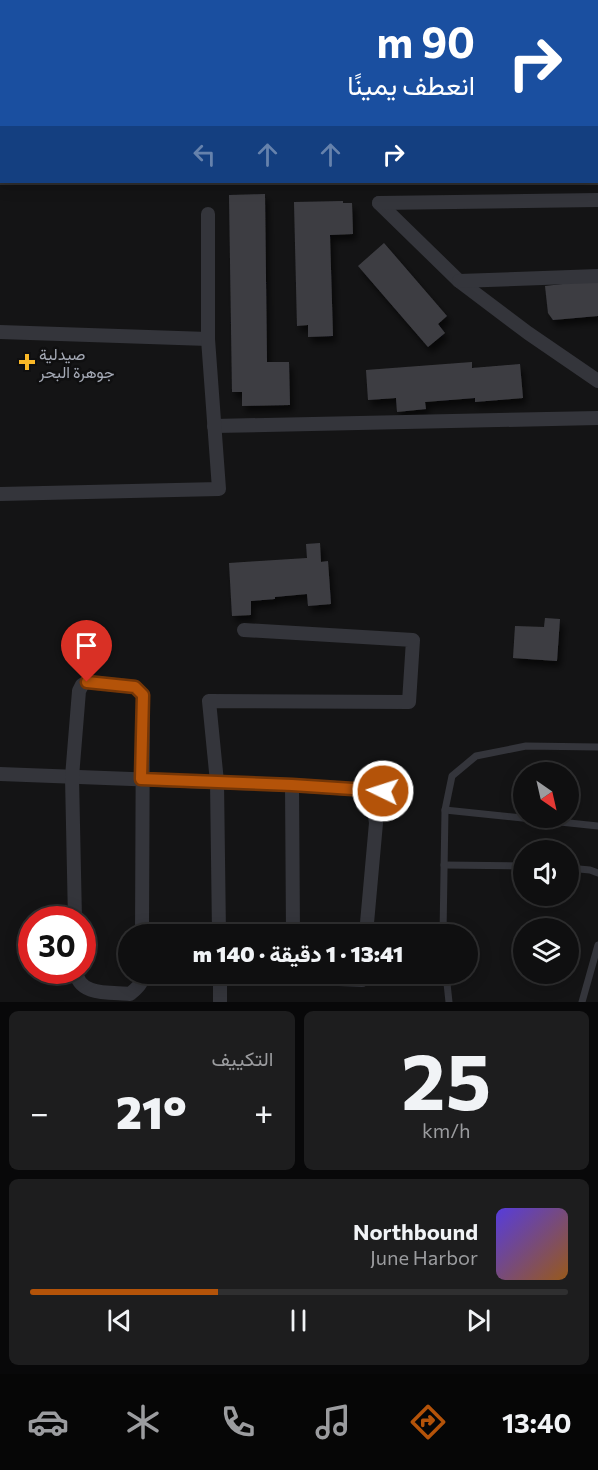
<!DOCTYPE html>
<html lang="ar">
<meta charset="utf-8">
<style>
:root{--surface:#0f0f10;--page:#1d1d1e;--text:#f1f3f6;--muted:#9b9c9f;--line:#2f2f30;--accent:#b45309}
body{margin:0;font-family:Commissioner,Vazirmatn,sans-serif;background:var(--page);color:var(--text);direction:rtl;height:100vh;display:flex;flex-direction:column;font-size:22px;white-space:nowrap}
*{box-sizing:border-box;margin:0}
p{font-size:20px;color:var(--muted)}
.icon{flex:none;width:33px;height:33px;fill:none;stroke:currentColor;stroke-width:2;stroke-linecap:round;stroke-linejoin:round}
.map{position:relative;height:1002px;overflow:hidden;direction:ltr}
.details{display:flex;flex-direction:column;gap:9px;padding:9px;background:#080809;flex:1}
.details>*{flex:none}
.top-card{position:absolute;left:0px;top:0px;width:598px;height:183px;box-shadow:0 3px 15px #0003,0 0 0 2px var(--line);direction:rtl;background:#1a4fa0;color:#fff;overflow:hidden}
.needle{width:39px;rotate:146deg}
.buttons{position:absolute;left:513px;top:762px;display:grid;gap:12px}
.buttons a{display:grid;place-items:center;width:66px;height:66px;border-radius:50%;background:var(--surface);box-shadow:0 3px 15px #0003,0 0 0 2px var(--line);font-size:30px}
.speed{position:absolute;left:18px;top:906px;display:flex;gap:12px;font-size:30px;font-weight:700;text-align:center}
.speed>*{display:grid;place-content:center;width:78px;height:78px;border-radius:50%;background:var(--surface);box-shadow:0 3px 15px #0003,0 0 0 2px var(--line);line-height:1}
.speed .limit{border:9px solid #d22;background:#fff;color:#111}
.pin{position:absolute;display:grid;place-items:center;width:51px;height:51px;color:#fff;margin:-62px -26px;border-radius:50% 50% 50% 0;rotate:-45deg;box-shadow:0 0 6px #0007}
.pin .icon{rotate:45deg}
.me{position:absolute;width:66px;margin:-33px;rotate:274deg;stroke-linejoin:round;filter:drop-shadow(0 0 4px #0008)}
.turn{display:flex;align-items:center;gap:21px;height:126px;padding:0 24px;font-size:27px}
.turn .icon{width:78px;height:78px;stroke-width:2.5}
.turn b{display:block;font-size:42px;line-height:51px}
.lanes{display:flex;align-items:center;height:57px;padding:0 24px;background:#0003;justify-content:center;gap:30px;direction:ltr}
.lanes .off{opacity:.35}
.big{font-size:45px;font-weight:800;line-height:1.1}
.details .widget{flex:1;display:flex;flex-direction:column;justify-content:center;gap:9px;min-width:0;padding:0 21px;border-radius:9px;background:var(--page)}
.details .dial{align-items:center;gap:0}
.dial b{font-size:78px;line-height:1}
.song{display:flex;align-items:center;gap:18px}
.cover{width:72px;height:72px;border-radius:9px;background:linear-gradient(135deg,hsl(250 70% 55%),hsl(30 70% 35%))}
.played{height:6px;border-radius:3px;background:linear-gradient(90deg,var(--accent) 35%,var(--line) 35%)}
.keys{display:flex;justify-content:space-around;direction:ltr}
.heat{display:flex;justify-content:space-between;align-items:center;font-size:33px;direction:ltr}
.details .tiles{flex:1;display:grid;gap:9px;grid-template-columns:1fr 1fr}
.widget:last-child{grid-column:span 2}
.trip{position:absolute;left:118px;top:924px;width:360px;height:60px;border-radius:30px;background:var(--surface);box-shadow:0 3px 15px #0003,0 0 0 2px var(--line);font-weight:800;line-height:60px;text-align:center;direction:rtl}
.dock{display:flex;height:96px;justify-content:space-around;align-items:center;background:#060606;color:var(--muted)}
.dock .icon{width:42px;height:42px}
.dock .on{color:var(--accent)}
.dock b{font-size:27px;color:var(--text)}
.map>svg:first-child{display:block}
.building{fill:#3e3e43;filter:url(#shadow)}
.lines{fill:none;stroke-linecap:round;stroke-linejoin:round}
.lane{stroke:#34353b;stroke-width:7}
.street{stroke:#34353b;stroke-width:14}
.route-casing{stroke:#753606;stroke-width:15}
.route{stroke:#b45309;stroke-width:10}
.poi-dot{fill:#fab827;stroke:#0f0f10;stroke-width:2}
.labels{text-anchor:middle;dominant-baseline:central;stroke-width:5;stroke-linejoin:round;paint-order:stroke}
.poi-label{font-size:16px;fill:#a5aab6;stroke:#0f0f10;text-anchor:start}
</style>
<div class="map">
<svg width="598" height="1002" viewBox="0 0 598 1002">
<defs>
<filter id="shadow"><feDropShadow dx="3.5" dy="6" stdDeviation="3" flood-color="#0009"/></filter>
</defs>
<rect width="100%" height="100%" fill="#141415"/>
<g class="building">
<path d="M265,194L267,362H289L290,405L242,406V392H232L229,195Z"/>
<path d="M343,201V203H352L353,234L330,235L333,336L308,337V325L297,326L294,202Z"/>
<path d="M384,243L447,316L438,324L445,333L428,347L358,266Z"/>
<path d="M598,280V316L553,320L548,313L545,286Z"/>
<path d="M472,362V368L520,364L523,398L475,402V398L425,402L426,409L397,412L396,398L368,400L366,370Z"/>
<path d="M320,543L321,562L328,561L331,604L308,606L307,594L275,597V599L251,601V615L232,616L229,563L307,558L306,544Z"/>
<path d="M545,618L560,619L557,661L513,658L515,626L544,627Z"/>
</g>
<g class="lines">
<g class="lane">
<path d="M445,810L598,826"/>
<path d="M444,865L524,866"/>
<path d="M568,868L590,870L598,873"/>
<path d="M443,934L445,810L452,776L476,756L526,746L598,747"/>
<path d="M446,974L449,1002"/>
<path d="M582,1002L598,945"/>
</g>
<g class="street">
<path d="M379,203L459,281L528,333L598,381"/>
<path d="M379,203L598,200"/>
<path d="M459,281L598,276"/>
<path d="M0,332L208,339"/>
<path d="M214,426L598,418"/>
<path d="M0,494L219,489L208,339V214"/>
<path d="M0,774L292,785L395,792"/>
<path d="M292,785L293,934"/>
<path d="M75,920L72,777L79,691L82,685L87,682L135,687L143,695L142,934"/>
<path d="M219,934L217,782L209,701L409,702L413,640L244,630"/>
<path d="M366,934L376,823L371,790"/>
<path d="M76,970C77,997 112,992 130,994C137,988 143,983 143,974"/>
<path d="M220,974V1001"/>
<path d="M293,974V977L362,980L363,974"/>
</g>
</g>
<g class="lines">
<g class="route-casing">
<path id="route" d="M87,682L135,687L143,695L141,779L292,785L383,791"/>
</g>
<use href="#route" class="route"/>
</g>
<path class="poi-dot" d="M24 353h6v6h6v6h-6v6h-6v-6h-6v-6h6z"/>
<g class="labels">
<g class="poi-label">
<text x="39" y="353">صيدلية<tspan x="39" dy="18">جوهرة البحر</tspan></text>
</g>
</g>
</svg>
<div class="buttons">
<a><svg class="needle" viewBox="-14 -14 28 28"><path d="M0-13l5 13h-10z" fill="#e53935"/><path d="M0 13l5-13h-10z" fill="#9b9c9f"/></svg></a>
<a><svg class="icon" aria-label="sound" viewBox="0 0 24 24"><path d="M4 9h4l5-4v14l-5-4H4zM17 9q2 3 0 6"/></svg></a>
<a><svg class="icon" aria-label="layers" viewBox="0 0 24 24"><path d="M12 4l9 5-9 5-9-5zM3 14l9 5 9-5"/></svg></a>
</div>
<div class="speed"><div class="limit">30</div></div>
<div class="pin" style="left:87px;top:682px;background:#d93025"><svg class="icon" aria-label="arrive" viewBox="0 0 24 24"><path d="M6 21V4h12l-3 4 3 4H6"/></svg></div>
<svg class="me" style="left:383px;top:791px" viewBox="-20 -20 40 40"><circle r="17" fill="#b45309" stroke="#fff" stroke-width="3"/><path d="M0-11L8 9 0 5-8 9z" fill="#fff"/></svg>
<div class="trip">13:41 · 1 دقيقة · 140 m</div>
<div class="top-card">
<div class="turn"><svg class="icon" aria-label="right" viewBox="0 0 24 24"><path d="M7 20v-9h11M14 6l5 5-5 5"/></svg><div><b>90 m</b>انعطف يمينًا</div></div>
<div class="lanes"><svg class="icon off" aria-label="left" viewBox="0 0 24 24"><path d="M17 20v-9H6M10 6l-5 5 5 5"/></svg><svg class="icon off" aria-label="ahead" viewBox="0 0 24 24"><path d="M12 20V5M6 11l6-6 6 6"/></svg><svg class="icon off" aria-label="ahead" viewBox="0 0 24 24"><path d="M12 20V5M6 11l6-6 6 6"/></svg><svg class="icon" aria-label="right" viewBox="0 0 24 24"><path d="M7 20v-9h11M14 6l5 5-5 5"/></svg></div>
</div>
</div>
<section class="details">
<div class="tiles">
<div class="widget dial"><b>25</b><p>km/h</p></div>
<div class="widget"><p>التكييف</p>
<div class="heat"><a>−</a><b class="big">21°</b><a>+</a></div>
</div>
<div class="widget">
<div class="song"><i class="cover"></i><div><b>Northbound</b><p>June Harbor</p></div></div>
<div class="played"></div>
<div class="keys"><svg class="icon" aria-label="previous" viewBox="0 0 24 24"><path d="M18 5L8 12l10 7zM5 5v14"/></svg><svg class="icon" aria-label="pause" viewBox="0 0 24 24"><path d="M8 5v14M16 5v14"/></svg><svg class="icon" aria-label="next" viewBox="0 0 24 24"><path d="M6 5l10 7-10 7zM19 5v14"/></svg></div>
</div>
</div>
</section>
<nav class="dock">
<b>13:40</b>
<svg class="icon on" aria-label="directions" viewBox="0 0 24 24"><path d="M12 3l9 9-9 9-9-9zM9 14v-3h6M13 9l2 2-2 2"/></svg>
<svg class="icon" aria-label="music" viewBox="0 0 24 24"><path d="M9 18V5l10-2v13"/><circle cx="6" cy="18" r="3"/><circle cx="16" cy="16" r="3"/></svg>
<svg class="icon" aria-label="phone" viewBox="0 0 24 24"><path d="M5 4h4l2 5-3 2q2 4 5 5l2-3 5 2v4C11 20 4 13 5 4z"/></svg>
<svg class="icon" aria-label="climate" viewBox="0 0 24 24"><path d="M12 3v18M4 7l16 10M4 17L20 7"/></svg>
<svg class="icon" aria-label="car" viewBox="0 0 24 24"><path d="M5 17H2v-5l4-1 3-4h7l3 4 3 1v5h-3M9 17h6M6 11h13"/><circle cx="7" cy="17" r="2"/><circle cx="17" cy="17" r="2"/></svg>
</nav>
